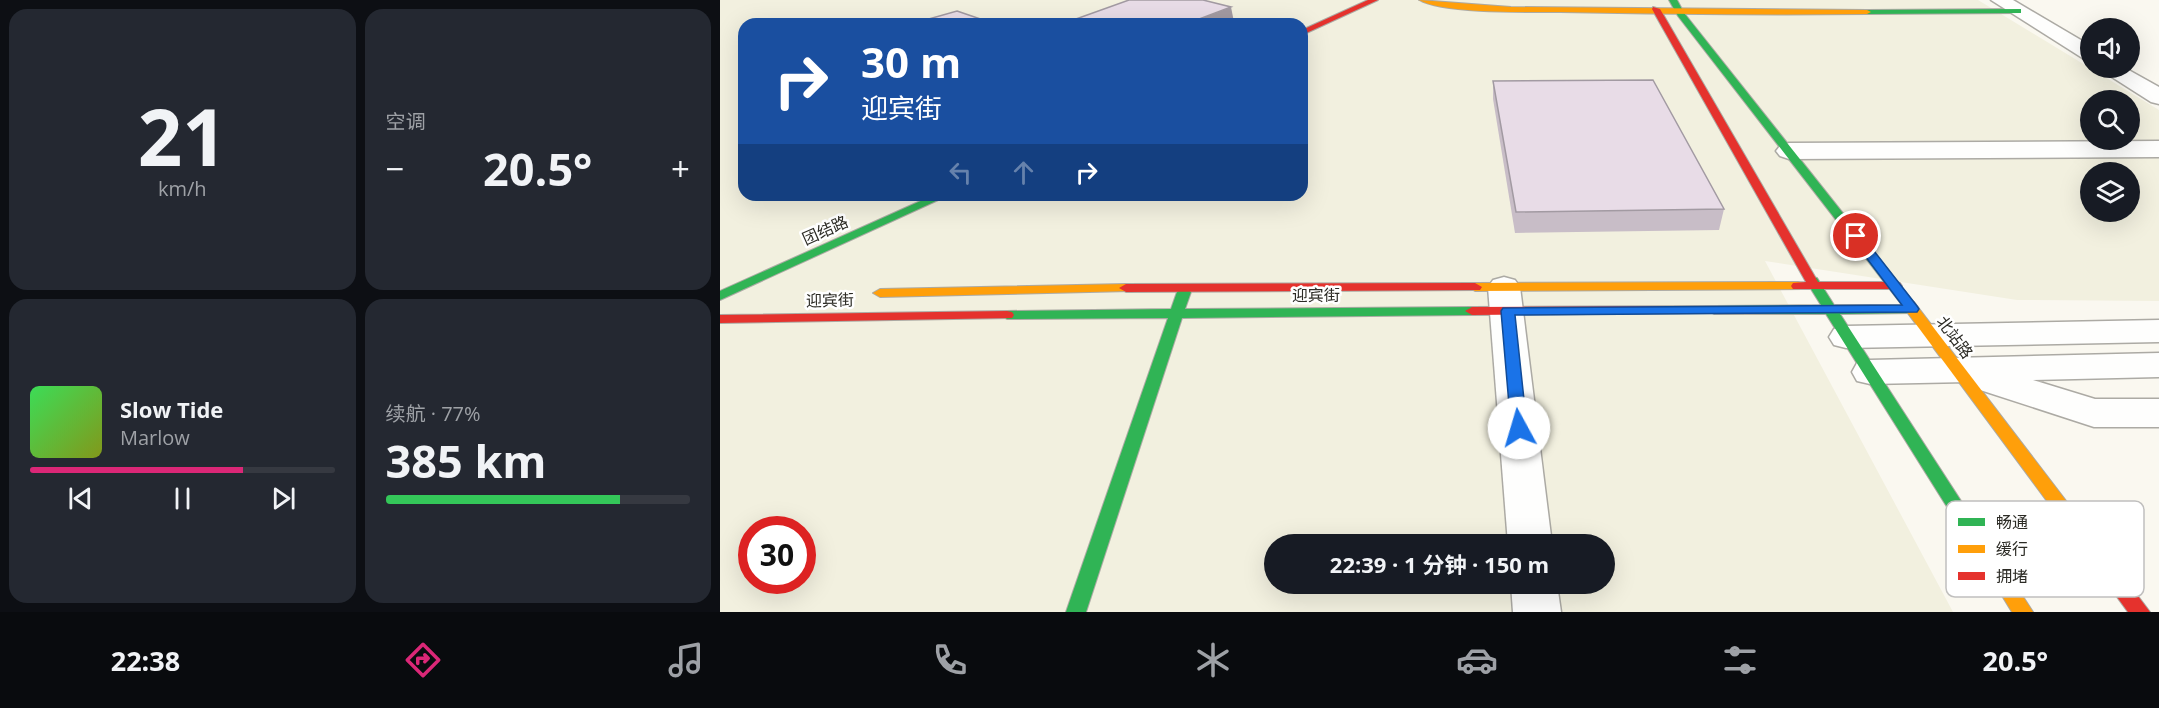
<!DOCTYPE html>
<html lang="zh">
<meta charset="utf-8">
<style>
:root{--surface:#171b24;--page:#242831;--text:#f1f3f6;--muted:#9ea1a6;--line:#363941;--accent:#db2777}
body{margin:0;font-family:"Open Sans","Noto Sans SC",sans-serif;background:var(--page);color:var(--text);height:100vh;display:flex;flex-direction:column;font-size:22px;white-space:nowrap}
*{box-sizing:border-box;margin:0}
p{font-size:20px;color:var(--muted)}
.icon{flex:none;width:33px;height:33px;fill:none;stroke:currentColor;stroke-width:2;stroke-linecap:round;stroke-linejoin:round}
.map{position:relative;flex:1;overflow:hidden}
.side{display:flex;flex-direction:column;gap:9px;padding:9px;background:#0d0f14;width:720px}
.side>*{flex:none}
.banner{position:absolute;left:18px;top:18px;width:570px;height:183px;border-radius:18px;box-shadow:0 6px 24px #0002;background:#1a4fa0;color:#fff;overflow:hidden}
.tools{position:absolute;left:1360px;top:18px;display:grid;gap:12px}
.tools a{display:grid;place-items:center;width:60px;height:60px;border-radius:50%;background:var(--surface);box-shadow:0 6px 24px #0002;font-size:30px}
.speed{position:absolute;left:18px;top:516px;display:flex;gap:12px;font-size:30px;font-weight:700;text-align:center}
.speed>*{display:grid;place-content:center;width:78px;height:78px;border-radius:50%;background:var(--surface);box-shadow:0 6px 24px #0002;line-height:1}
.speed .limit{border:9px solid #d22;background:#fff;color:#111}
.pin{position:absolute;display:grid;place-items:center;width:51px;height:51px;color:#fff;margin:-26px;border:3px solid #fff;border-radius:50%;box-shadow:0 2px 6px #0007}
.me{position:absolute;width:66px;margin:-33px;rotate:354deg;stroke-linejoin:round;filter:drop-shadow(0 0 4px #0008)}
.turn{display:flex;align-items:center;gap:21px;height:126px;padding:0 24px;font-size:27px}
.turn .icon{width:78px;height:78px;stroke-width:2.5}
.turn b{display:block;font-size:42px;line-height:51px}
.lanes{display:flex;align-items:center;height:57px;padding:0 24px;background:#0003;justify-content:center;gap:30px;direction:ltr}
.lanes .off{opacity:.35}
.big{font-size:45px;font-weight:700;line-height:1.1}
.side .widget{flex:1;display:flex;flex-direction:column;justify-content:center;gap:9px;min-width:0;padding:0 21px;border-radius:18px;background:var(--page)}
.side .dial{align-items:center;gap:0}
.dial b{font-size:78px;line-height:1}
.song{display:flex;align-items:center;gap:18px}
.cover{width:72px;height:72px;border-radius:9px;background:linear-gradient(135deg,hsl(130 70% 55%),hsl(70 70% 35%))}
.played{height:6px;border-radius:3px;background:linear-gradient(90deg,var(--accent) 70%,var(--line) 70%)}
.keys{display:flex;justify-content:space-around;direction:ltr}
.heat{display:flex;justify-content:space-between;align-items:center;font-size:33px;direction:ltr}
.charge{height:9px;border-radius:4px;background:linear-gradient(90deg,#34c759 77%,var(--line) 0)}
.side .tiles{flex:1;display:grid;gap:9px;grid-template-columns:repeat(2,1fr)}
.trip{position:absolute;left:544px;top:534px;width:351px;height:60px;border-radius:30px;background:var(--surface);box-shadow:0 6px 24px #0002;font-weight:700;line-height:60px;text-align:center}
.menu{display:flex;height:96px;justify-content:space-around;align-items:center;background:#090b0e;color:var(--muted)}
.menu .icon{width:42px;height:42px}
.menu .on{color:var(--accent)}
.menu b{font-size:27px;color:var(--text)}
main{display:flex;flex:1;min-height:0}
.map>svg:first-child{display:block}
.built{fill:#f2f0df;fill-rule:evenodd}
.lines{fill:none;stroke-linecap:round;stroke-linejoin:round}
.street-casing{stroke:#acaaa4;stroke-width:3}
.fast-casing{stroke:#acaaa4;stroke-width:2}
.slow-casing{stroke:#acaaa4;stroke-width:2}
.jam-casing{stroke:#acaaa4;stroke-width:2}
.street{fill:#fefefd;fill-rule:evenodd}
.fast{fill:#30b455;fill-rule:evenodd}
.slow{fill:#ff9f0a;fill-rule:evenodd}
.jam{fill:#e5322d;fill-rule:evenodd}
.wall{fill:#c8bdc7}
.shaded-wall{fill:#a29aa2}
.building{fill:#e8dce7;stroke:#a29aa2;stroke-width:1.5}
.route{fill:#1a73e8;stroke:#114b97;stroke-width:1.5}
.labels{text-anchor:middle;dominant-baseline:central;stroke-width:5;stroke-linejoin:round;paint-order:stroke}
.street-label{font-size:16px;fill:#2c2b25;stroke:#fff}
.key{fill:#fff;stroke:#c0bfbe;stroke-width:1.5}
.key-label{font-size:16px;fill:#2c2b25}
</style>
<main>
<section class="side">
<div class="tiles">
<div class="widget dial"><b>21</b><p>km/h</p></div>
<div class="widget"><p>空调</p>
<div class="heat"><a>−</a><b class="big">20.5°</b><a>+</a></div>
</div>
<div class="widget">
<div class="song"><i class="cover"></i><div><b>Slow Tide</b><p>Marlow</p></div></div>
<div class="played"></div>
<div class="keys"><svg class="icon" aria-label="previous" viewBox="0 0 24 24"><path d="M18 5L8 12l10 7zM5 5v14"/></svg><svg class="icon" aria-label="pause" viewBox="0 0 24 24"><path d="M8 5v14M16 5v14"/></svg><svg class="icon" aria-label="next" viewBox="0 0 24 24"><path d="M6 5l10 7-10 7zM19 5v14"/></svg></div>
</div>
<div class="widget"><p>续航 · 77%</p><b class="big">385 km</b><div class="charge"></div></div>
</div>
</section>
<div class="map">
<svg width="1439" height="612" viewBox="0 0 1439 612">
<rect width="100%" height="100%" fill="#faf8f0"/>
<path class="built" d="M0,0H1258L1439,110V301L1297,300L1045,261L1233,612H0ZM24,24H582V195H24ZM1371,100H1410V140H1371ZM1371,172H1410V212H1371ZM32,530H82V580H32ZM555,544H885V584H555Z"/>
<g class="lines">
<g class="street-casing">
<g id="street">
<path d="M1271,0H1293L1371,46V61L1364,59Z"/>
<path d="M1380,68H1405L1439,87V104L1431,102L1384,72Z"/>
<path d="M1439,141V157L1069,159L1060,156L1056,151L1060,146L1069,143Z"/>
<path d="M784,277L795,280L800,287L832,544H788L768,287L773,280Z"/>
<path d="M1439,320V342L1126,348L1114,345L1109,337L1114,329L1126,326Z"/>
<path d="M1439,353V377L1313,380L1375,399H1439V427H1374L1251,387L1248,382L1150,384L1137,381L1132,372L1137,363L1150,360Z"/>
<path d="M791,584H837L841,612H793Z"/>
</g>
</g>
<g class="fast-casing">
<g id="fast">
<path d="M949,0H957L964,13L1199,309L1192,313L1120,314L1263,535L1266,540L1263,545L1257,548L1251,545L1106,314H994L987,310L994,306L1101,305L1086,281L1092,277L1097,278L1114,305H1182L958,16Z"/>
<path d="M1298,9H1301V13L1147,14L1143,12L1147,10Z"/>
<path d="M214,195H229L0,300V291Z"/>
<path d="M464,288L471,292L465,309L752,307L759,311L752,315L462,318L366,612H346L448,318L287,319L280,315L287,311L451,309L457,292Z"/>
</g>
</g>
<g class="slow-casing">
<g id="slow">
<path d="M699,0L791,7L1147,10L1151,12L1147,14C1045,15 942,14 840,12C809,12 724,14 699,0Z"/>
<path d="M1078,282L1083,283L1085,286L1083,289L755,291L748,287L755,283Z"/>
<path d="M406,284L413,288L411,291L160,297L153,293L160,289Z"/>
<path d="M1189,301L1194,302L1350,506L1353,511L1350,516L1344,518L1338,516L1184,308L1182,305Z"/>
<path d="M1257,532L1263,535L1313,612H1292L1248,540L1251,535Z"/>
</g>
</g>
<g class="jam-casing">
<g id="jam">
<path d="M648,0H658L582,35V30Z"/>
<path d="M933,7L940,9L1098,282H1175L1180,283L1182,286L1180,289H1073L1071,286L1073,283L1086,282L932,9Z"/>
<path d="M755,283L762,287L760,290L406,292L399,288L406,284Z"/>
<path d="M994,306L999,307L1001,310L999,313L752,315L745,311L752,307Z"/>
<path d="M287,311L292,312L294,315L292,318L0,323V315Z"/>
<path d="M1344,504L1350,506L1430,612H1408L1338,516L1335,511L1338,506Z"/>
</g>
</g>
<use href="#street" class="street"/>
<use href="#fast" class="fast"/>
<use href="#slow" class="slow"/>
<use href="#jam" class="jam"/>
</g>
<path class="wall" d="M773,81L1004,209L999,230L795,233L773,99Z"/>
<path class="shaded-wall" d="M511,7L514,22L510,24H466Z"/>
<g class="building">
<path d="M409,0H483L511,7L466,24H342Z"/>
<path d="M237,11L275,24H191Z"/>
<path d="M933,80L1004,209L796,212L773,81Z"/>
</g>
<path class="route" d="M1136,232L1140,233L1197,306L1199,309L1197,312L795,315L807,428L805,432H793L791,428L781,311L783,308L1182,305L1130,236Z"/>
<g class="labels">
<g class="street-label">
<text transform="translate(105 230) rotate(-24)">团结路</text>
<text x="596" y="295">迎宾街</text>
<text transform="translate(110 300) rotate(-1)">迎宾街</text>
<text transform="translate(1235 337) rotate(53)">北站路</text>
</g>
</g>
<rect x="1226" y="501" width="198" height="96" rx="9" class="key"/>
<rect x="1238" y="518" width="27" height="8" fill="#30b455"/>
<rect x="1238" y="545" width="27" height="8" fill="#ff9f0a"/>
<rect x="1238" y="572" width="27" height="8" fill="#e5322d"/>
<g class="key-label">
<text x="1276" y="528">畅通</text>
<text x="1276" y="555">缓行</text>
<text x="1276" y="582">拥堵</text>
</g>
</svg>
<div class="tools">
<a><svg class="icon" aria-label="sound" viewBox="0 0 24 24"><path d="M4 9h4l5-4v14l-5-4H4zM17 9q2 3 0 6"/></svg></a>
<a><svg class="icon" aria-label="search" viewBox="0 0 24 24"><circle cx="10" cy="10" r="6"/><path d="M15 15l6 6"/></svg></a>
<a><svg class="icon" aria-label="layers" viewBox="0 0 24 24"><path d="M12 4l9 5-9 5-9-5zM3 14l9 5 9-5"/></svg></a>
</div>
<div class="speed"><div class="limit">30</div></div>
<div class="pin" style="left:1136px;top:236px;background:#d93025"><svg class="icon" aria-label="arrive" viewBox="0 0 24 24"><path d="M6 21V4h12l-3 4 3 4H6"/></svg></div>
<svg class="me" style="left:799px;top:428px" viewBox="-20 -20 40 40"><circle r="19" fill="#fff"/><path d="M0-13L10 11 0 6-10 11z" fill="#1a73e8"/></svg>
<div class="trip">22:39 · 1 分钟 · 150 m</div>
<div class="banner">
<div class="turn"><svg class="icon" aria-label="right" viewBox="0 0 24 24"><path d="M7 20v-9h11M14 6l5 5-5 5"/></svg><div><b>30 m</b>迎宾街</div></div>
<div class="lanes"><svg class="icon off" aria-label="left" viewBox="0 0 24 24"><path d="M17 20v-9H6M10 6l-5 5 5 5"/></svg><svg class="icon off" aria-label="ahead" viewBox="0 0 24 24"><path d="M12 20V5M6 11l6-6 6 6"/></svg><svg class="icon" aria-label="right" viewBox="0 0 24 24"><path d="M7 20v-9h11M14 6l5 5-5 5"/></svg></div>
</div>
</div>
</main>
<nav class="menu">
<b>22:38</b>
<svg class="icon on" aria-label="directions" viewBox="0 0 24 24"><path d="M12 3l9 9-9 9-9-9zM9 14v-3h6M13 9l2 2-2 2"/></svg>
<svg class="icon" aria-label="music" viewBox="0 0 24 24"><path d="M9 18V5l10-2v13"/><circle cx="6" cy="18" r="3"/><circle cx="16" cy="16" r="3"/></svg>
<svg class="icon" aria-label="phone" viewBox="0 0 24 24"><path d="M5 4h4l2 5-3 2q2 4 5 5l2-3 5 2v4C11 20 4 13 5 4z"/></svg>
<svg class="icon" aria-label="climate" viewBox="0 0 24 24"><path d="M12 3v18M4 7l16 10M4 17L20 7"/></svg>
<svg class="icon" aria-label="car" viewBox="0 0 24 24"><path d="M5 17H2v-5l4-1 3-4h7l3 4 3 1v5h-3M9 17h6M6 11h13"/><circle cx="7" cy="17" r="2"/><circle cx="17" cy="17" r="2"/></svg>
<svg class="icon" aria-label="filters" viewBox="0 0 24 24"><path d="M4 7h16M4 17h16"/><circle cx="9" cy="7" r="2"/><circle cx="15" cy="17" r="2"/></svg>
<b>20.5°</b>
</nav>
